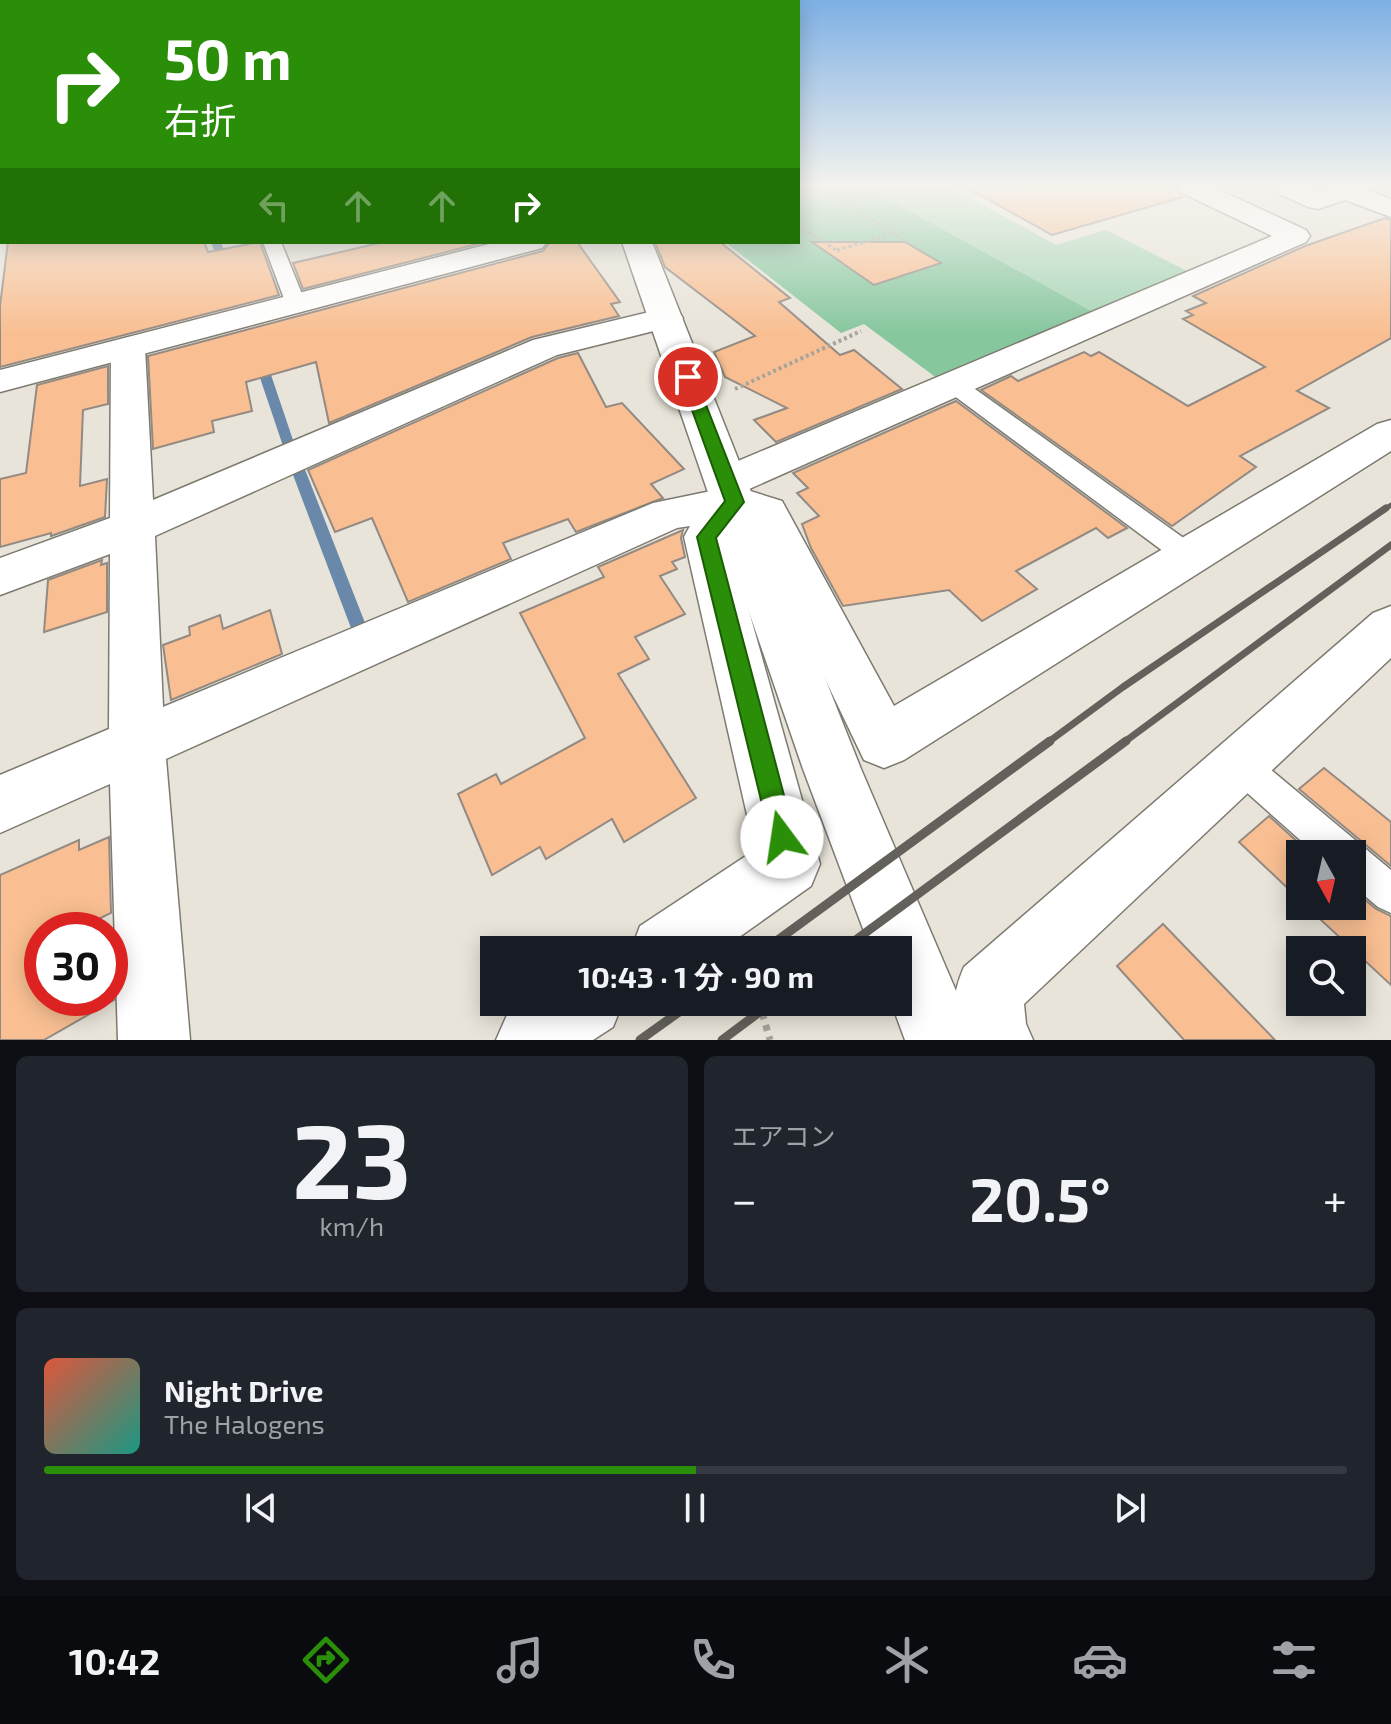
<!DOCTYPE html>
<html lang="ja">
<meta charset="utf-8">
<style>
:root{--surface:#171b24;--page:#20242c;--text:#f1f3f6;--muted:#9ea1a6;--line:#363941;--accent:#2a8e08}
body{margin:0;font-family:"Exo 2","Noto Sans JP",sans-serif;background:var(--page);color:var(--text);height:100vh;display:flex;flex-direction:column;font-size:30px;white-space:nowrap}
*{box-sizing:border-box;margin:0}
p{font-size:26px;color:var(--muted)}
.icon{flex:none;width:44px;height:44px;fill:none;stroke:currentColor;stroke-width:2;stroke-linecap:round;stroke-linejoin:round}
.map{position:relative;height:1040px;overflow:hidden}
.sheet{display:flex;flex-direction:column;gap:16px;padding:16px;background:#0d0f14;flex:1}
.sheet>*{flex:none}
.hud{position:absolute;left:0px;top:0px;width:800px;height:244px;box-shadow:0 4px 20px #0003;background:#2a8e08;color:#fff;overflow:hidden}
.needle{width:52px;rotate:172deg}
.fabs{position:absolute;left:1286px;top:840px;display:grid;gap:16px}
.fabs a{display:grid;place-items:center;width:80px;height:80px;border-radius:0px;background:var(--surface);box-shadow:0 4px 20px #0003;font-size:40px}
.speed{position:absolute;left:24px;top:912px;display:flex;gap:16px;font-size:40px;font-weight:700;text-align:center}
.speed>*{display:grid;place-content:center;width:104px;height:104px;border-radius:50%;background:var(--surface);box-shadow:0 4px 20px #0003;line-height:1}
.speed .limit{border:12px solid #d22;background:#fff;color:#111}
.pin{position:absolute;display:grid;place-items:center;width:68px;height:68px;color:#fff;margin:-34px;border:4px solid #fff;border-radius:50%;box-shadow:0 2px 8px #0007}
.me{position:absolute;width:88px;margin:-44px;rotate:346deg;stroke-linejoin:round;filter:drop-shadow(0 0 6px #0008)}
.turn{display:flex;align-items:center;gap:28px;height:168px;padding:0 32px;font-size:36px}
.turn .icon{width:104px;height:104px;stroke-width:2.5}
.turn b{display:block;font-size:56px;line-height:68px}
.lanes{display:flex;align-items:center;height:76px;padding:0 32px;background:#0003;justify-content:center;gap:40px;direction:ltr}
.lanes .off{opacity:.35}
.big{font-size:60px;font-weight:700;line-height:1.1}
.sheet .card{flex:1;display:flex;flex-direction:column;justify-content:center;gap:12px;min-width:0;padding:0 28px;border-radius:12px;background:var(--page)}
.sheet .dial{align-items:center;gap:0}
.dial b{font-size:104px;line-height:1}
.song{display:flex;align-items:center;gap:24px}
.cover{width:96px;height:96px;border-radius:12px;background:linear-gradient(135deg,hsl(10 70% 55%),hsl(170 70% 35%))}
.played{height:8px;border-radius:4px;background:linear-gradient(90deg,var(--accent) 50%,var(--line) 50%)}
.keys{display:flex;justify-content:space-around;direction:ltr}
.heat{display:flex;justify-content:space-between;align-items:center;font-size:44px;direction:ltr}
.sheet .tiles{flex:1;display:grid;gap:16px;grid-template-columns:1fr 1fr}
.card:last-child{grid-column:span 2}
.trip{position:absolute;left:480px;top:936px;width:432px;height:80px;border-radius:0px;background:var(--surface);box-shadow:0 4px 20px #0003;font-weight:700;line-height:80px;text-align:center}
.tabs{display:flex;height:128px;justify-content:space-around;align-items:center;background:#090b0e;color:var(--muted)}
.tabs .icon{width:56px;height:56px}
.tabs .selected{color:var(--accent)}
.tabs b{font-size:36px;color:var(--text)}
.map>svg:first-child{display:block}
.green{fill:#a7d6b7}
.forest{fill:#86c79e}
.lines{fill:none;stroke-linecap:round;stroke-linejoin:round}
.stream{fill:#6988aa;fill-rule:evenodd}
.building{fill:#f9bf92;stroke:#938a83;stroke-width:2}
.lane-casing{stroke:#7d7a70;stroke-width:3}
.street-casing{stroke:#7d7a70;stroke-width:3}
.secondary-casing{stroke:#7d7a70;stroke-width:3}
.path-far2{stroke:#a6a39a;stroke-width:3;stroke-dasharray:3 3;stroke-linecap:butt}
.path-far1{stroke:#a6a39a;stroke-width:4;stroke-dasharray:3 3;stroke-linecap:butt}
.path{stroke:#a6a39a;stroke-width:7;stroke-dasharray:6 6;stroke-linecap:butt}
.lane{fill:#fff;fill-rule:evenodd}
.street{fill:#fff;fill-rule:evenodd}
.secondary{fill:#fff;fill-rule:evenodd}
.rail-far2{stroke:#64615c;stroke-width:5}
.rail-far1{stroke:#64615c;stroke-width:7}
.rail{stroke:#64615c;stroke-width:9}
.route{fill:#2a8e08;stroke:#1b5c05;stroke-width:2}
</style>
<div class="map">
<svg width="1391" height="1040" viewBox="0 0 1391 1040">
<rect width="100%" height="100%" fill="#e8e4d9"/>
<path class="green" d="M866,187H950L1056,245L1106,230L1189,272L1093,312Z"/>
<path class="forest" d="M798,187H866L1093,312L938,379L864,324L841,333L725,242H798Z"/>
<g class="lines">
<g class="stream">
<path d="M211,242H221L230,268L228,270L220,268Z"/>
<path d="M260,357L266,360L295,446L294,449H284L283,446L254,360Z"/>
<path d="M297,463L304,467L367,628L365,633L359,635L353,633L351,628L290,467Z"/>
</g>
</g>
<g class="building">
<path d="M966,187H1175L1183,197L1052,235Z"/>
<path d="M1385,218L1391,220V338L1297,391L1329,408L1240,456L1256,467L1172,526L981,390L1011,376L1018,381L1084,352L1091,356L1099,352L1188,406L1265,367L1183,319L1193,315L1186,311L1206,303L1193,296L1305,246Z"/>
<path d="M8,242H204L208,252L260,242L279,295L0,367V306Z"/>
<path d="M384,242H485L303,289L293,263Z"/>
<path d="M550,242H577L620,302L611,304L619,316L532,337L329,423L316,362L246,382L252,411L212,421L214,432L153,449L148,356L543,251Z"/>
<path d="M655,242H720L790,298L779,302L840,355L854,350L902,389L776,442L754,420L787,408L725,377L714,352L755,336L665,267Z"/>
<path d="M812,242H905L941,263L874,285Z"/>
<path d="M578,353L606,407L622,403L684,469L651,484L663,498L576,532L568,519L503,543L511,559L408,602L372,518L335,532L308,470L558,358Z"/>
<path d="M108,366V404L83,410L80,486L107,479L105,517L51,536V533L0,547V479L26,473L37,385Z"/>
<path d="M956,401L1127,528L1108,538L1096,528L1016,571L1037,589L982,621L949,590L843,606L811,548L802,524L819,516L797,493L808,488L793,473Z"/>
<path d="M683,530L681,538L685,557L672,562L677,569L660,576L685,614L635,637L649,659L618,674L696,798L624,842L612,819L546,859L540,847L492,875L458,794L496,774L501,784L585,738L520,613L604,577L598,567Z"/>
<path d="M102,560L101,565L107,563V612L44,632L48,580Z"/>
<path d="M270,610L282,654L171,700L163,645L190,635L189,627L220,615L223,629Z"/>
<path d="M1324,768L1391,822V866L1299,789Z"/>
<path d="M1269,816L1311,854H1300V900L1239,842Z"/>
<path d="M109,837L111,913L76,930H42V998L114,1000L44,1040H0V875L79,840V850Z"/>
<path d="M1352,889L1376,909L1391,916V985L1306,906H1352Z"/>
<path d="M1163,924L1275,1040H1184L1117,966Z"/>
</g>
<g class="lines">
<g class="lane-casing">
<g id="lane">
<path d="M263,242H281L306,304L303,308L296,310L286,304Z"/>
<path d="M953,377L961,379L1199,549L1203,556L1199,563L1189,566L1179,563L945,389L942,384Z"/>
<path d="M1239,748L1251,753L1391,870V913L1378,907L1352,885V854H1316L1227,775L1222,764L1227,753Z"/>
</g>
</g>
<g class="street-casing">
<g id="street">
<path d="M1178,187H1213L1306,230L1310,236L1306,242L747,490L782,501L894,706L1377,424L1391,420V451L904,760L884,768L864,760L750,523L744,521L729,540L820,864L811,886L721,950H631L640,926L755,850L684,537L690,526L677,528L166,759L190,1040H118L110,784L0,833V775L109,729L110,554L0,595V558L110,518L111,348L116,341L128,338L140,341L145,348L153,500L533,340L666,308L678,311L683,318L678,325L557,355L155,536L163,707L653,503L711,491L706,482L712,472L1272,236L1182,193Z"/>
<path d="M1273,187H1309L1319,191L1331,187H1369L1367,190L1391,199V217L1345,200L1318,209L1308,207L1277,193Z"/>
<rect x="0" y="207" width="2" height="16"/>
<path d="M1391,606V658L1024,1004L1026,1024L1033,1040H961C950,1014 953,992 964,967L1373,613Z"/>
<path d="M526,1002H623L613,1027L593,1040H496L507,1015Z"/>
</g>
</g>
<g class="secondary-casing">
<g id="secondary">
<path d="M497,242H547L542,248L0,392V370Z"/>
<path d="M622,242H652L861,769L977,1040H905L891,1002H898V950H871L803,769Z"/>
</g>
</g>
<g class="path-far2">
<path d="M846,204L903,239"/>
<path d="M798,225L839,252"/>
<path d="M837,250L894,234"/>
</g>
<path class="path-far1" d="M735,389L861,331"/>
<path class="path" d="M759,1002L770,1040"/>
<use href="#lane" class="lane"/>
<use href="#street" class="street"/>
<use href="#secondary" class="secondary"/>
<path class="rail-far2" d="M1383,510L1391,505"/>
<g class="rail-far1">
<path d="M1047,743L1123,687L1386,508"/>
<path d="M1123,743L1391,545"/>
</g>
<g class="rail">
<path d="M764,950L1050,741"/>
<path d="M842,950L1126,741"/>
<path d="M640,1040L693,1002"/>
<path d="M722,1040L773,1002"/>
</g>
</g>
<linearGradient id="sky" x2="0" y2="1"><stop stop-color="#7db0e4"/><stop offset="0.56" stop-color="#f5f3ee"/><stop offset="1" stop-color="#f5f3ee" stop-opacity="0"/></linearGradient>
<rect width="1391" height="333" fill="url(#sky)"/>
<path class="route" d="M688,372L695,377L744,502L716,538L795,837L791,846L782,849L774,846L770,837L697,537L725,501L680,377Z"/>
</svg>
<div class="fabs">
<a><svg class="needle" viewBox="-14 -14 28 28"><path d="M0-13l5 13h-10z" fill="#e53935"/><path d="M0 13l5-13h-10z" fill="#9ea1a6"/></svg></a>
<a><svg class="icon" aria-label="search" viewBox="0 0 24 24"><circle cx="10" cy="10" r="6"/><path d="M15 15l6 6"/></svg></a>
</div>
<div class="speed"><div class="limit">30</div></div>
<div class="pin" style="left:688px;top:377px;background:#d93025"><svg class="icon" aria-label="arrive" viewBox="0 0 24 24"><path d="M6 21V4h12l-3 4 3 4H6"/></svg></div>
<svg class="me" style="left:782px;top:837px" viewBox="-20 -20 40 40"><circle r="19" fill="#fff"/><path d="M0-13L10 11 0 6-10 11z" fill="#2a8e08"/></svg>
<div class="trip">10:43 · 1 分 · 90 m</div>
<div class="hud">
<div class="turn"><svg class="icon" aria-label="right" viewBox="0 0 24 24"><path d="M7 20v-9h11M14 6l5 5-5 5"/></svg><div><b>50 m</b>右折</div></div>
<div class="lanes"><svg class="icon off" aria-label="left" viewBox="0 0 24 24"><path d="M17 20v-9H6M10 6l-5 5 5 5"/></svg><svg class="icon off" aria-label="ahead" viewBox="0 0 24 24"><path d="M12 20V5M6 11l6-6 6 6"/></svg><svg class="icon off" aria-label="ahead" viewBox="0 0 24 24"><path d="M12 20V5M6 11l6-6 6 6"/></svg><svg class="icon" aria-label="right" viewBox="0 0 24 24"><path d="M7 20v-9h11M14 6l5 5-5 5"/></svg></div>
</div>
</div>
<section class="sheet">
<div class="tiles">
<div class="card dial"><b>23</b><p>km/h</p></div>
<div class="card"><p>エアコン</p>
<div class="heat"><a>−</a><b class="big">20.5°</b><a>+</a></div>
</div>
<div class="card">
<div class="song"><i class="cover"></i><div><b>Night Drive</b><p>The Halogens</p></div></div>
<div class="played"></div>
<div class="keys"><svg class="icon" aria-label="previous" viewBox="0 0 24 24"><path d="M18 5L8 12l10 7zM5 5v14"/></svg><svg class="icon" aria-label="pause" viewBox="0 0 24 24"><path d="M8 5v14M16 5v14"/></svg><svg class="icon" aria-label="next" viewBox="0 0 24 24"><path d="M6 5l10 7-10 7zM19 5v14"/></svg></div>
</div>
</div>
</section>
<nav class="tabs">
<b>10:42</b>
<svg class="icon selected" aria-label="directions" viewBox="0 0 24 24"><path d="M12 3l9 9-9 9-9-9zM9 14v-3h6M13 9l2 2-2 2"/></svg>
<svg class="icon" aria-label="music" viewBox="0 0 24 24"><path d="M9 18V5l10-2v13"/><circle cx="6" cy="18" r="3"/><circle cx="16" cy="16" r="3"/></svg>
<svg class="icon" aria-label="phone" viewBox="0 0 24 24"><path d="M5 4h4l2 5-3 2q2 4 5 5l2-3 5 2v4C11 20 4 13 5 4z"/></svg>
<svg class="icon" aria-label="climate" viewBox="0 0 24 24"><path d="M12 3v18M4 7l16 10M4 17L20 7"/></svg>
<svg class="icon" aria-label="car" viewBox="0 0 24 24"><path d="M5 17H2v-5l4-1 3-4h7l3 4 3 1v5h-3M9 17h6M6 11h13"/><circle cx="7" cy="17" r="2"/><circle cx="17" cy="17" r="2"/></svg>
<svg class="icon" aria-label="filters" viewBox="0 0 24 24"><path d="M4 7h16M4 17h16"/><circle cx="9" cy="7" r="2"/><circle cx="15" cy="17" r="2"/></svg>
</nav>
